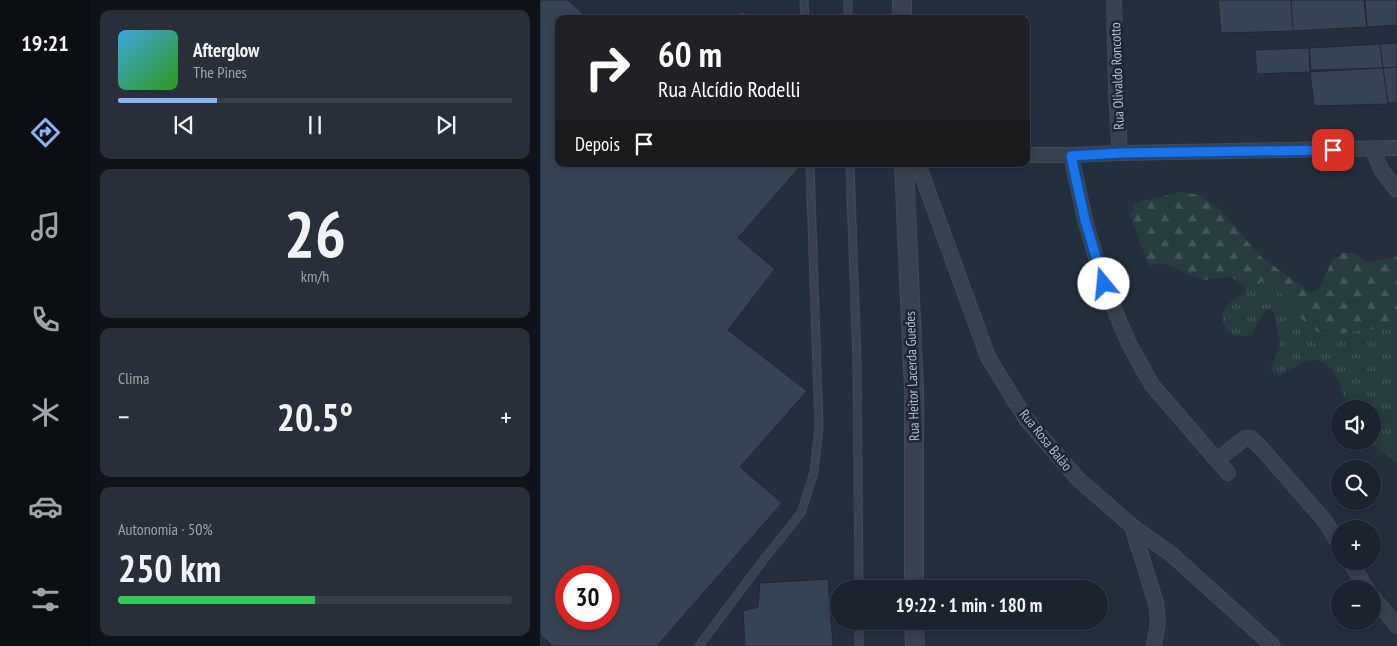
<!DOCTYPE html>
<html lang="pt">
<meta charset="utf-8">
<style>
:root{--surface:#1b232e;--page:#282f3a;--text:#f1f3f6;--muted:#a0a4aa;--line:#39404a;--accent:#8ab4f8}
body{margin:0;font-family:"PT Sans Narrow",sans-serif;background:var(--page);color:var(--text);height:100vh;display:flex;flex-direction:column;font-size:19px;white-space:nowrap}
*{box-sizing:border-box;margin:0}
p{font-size:16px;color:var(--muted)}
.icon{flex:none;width:28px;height:28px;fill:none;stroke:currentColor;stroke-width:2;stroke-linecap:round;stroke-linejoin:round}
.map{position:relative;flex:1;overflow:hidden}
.sheet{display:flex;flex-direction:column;gap:10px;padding:10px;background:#0f1319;width:450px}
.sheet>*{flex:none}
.guide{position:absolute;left:15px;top:15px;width:475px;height:152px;border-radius:10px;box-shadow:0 2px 8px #0003,0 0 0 1px var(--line);background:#202124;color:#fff;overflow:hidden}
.buttons{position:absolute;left:791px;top:400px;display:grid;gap:10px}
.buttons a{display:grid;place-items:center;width:50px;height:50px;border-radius:50%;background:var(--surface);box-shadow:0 2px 8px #0003,0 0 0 1px var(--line);font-size:25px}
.speed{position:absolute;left:15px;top:565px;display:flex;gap:10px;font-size:25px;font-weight:700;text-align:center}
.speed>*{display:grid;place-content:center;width:65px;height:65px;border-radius:50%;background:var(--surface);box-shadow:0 2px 8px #0003,0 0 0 1px var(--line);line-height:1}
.speed .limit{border:8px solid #d22;background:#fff;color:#111}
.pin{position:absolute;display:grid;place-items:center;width:42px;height:42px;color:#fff;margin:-21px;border-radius:10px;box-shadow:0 2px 8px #0006}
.me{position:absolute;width:55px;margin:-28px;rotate:343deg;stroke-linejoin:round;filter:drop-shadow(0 0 4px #0008)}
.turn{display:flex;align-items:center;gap:18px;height:105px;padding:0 20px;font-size:22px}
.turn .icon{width:65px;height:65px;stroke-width:2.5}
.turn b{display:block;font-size:35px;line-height:42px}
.then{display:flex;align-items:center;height:48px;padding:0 20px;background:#0003;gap:10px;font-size:19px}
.big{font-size:38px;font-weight:800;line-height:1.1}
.sheet .tile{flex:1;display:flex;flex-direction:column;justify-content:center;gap:8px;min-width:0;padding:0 18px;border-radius:10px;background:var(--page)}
.sheet .dial{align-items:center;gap:0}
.dial b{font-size:65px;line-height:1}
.song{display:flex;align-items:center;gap:15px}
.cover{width:60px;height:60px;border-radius:8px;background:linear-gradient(135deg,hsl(200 70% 55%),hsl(110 70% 35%))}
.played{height:5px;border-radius:2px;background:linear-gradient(90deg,var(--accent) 25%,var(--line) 25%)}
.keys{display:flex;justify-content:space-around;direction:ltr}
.heat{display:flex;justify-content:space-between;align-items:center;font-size:28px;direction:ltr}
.charge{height:8px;border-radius:4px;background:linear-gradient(90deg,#34c759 50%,var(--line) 0)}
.trip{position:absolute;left:290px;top:580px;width:278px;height:50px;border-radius:25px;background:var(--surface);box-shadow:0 2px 8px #0003,0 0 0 1px var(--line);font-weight:800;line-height:50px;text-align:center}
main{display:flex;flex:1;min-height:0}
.menu{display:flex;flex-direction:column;width:90px;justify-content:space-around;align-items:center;background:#0b0e12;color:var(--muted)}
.menu .icon{width:35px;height:35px}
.menu .selected{color:var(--accent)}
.menu b{font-size:22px;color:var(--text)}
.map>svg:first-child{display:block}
.grass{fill:url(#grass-tufts)}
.forest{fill:url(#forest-firs)}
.building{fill:#364354;stroke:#1f2835;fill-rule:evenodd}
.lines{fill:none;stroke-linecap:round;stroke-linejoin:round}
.service-casing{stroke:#414a57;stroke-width:9}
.minor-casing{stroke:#414a57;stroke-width:16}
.tertiary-casing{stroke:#414a57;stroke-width:20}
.service{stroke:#38414e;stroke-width:7}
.minor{stroke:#38414e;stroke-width:14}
.tertiary{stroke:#38414e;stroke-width:18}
.route-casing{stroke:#114b97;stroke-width:12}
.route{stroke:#1a73e8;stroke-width:9}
.labels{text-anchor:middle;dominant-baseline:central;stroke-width:5;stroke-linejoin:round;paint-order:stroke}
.street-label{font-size:14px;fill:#b4bcc9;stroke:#1d2633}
</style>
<main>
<nav class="menu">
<b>19:21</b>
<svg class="icon selected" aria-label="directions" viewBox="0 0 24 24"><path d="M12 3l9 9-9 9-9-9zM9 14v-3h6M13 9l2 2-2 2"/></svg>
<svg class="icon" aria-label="music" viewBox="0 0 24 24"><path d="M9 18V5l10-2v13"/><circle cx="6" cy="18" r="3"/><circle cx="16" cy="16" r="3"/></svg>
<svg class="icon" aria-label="phone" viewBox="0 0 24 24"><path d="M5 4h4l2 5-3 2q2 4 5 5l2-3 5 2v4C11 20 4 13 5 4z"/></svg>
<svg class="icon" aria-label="climate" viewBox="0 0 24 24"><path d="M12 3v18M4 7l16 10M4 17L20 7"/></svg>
<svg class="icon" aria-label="car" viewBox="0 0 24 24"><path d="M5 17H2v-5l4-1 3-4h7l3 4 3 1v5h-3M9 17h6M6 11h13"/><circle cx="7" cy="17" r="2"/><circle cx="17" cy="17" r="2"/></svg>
<svg class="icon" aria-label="filters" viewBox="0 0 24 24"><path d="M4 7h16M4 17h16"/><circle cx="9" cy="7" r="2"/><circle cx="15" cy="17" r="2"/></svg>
</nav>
<section class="sheet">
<div class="tile">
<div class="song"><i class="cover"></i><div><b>Afterglow</b><p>The Pines</p></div></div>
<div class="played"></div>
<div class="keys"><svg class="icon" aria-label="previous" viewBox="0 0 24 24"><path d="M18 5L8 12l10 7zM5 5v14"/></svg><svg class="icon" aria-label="pause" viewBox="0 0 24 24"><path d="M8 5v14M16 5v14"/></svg><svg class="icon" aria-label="next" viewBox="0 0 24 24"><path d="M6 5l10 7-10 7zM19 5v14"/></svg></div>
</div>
<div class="tile dial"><b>26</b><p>km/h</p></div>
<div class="tile"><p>Clima</p>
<div class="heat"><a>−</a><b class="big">20.5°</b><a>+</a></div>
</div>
<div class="tile"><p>Autonomia · 50%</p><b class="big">250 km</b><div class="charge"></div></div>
</section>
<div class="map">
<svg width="857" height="646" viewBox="0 0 857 646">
<defs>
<pattern id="grass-tufts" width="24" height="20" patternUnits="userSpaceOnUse" patternTransform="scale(1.25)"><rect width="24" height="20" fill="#263c3f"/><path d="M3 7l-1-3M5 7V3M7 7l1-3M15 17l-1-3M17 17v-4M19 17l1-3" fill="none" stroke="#435659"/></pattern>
<pattern id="forest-firs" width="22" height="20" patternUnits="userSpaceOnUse" patternTransform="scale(1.25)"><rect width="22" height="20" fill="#263c3f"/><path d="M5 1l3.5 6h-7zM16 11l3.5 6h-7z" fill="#435659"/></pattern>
</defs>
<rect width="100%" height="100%" fill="#242f3e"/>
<path class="grass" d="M721,281L741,293L766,324L796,335L823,329L853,330L857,332V463L829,441H832V409H807C803,390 794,353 767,361C758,364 748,371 739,376L733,374L731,368L740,343L733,310L728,309L723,313L711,336L694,335L685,328L682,316L686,306L706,291L717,287Z"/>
<path class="forest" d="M642,192L659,195L680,209L720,256L771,293L779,289L792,261L802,253H815L827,263L857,256V332L853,330L823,329L796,335L778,332L766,324L741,293L722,281L717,287L706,291L702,284L691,277L662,280L623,263L609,266L589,213L594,211L593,204L601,201Z"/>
<g class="building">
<path d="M0,0H28L49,19H19V164H262L198,238L235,269L188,330L267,391L200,467L242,503L117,646H13L0,635ZM26,576H69V619H26Z"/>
<path d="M678,0H751L756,31L681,33Z"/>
<path d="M751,0H824L827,27L753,31Z"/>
<path d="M825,0H857V25L827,27Z"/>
<path d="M202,11L212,19H195Z"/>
<path d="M857,43V67L843,68L840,44Z"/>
<path d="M840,44L843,68L771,70L769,48Z"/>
<path d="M769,48L770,72L717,74L715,50Z"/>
<path d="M857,67V103H846L843,68Z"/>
<path d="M843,68L848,104L774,106L770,72Z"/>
<path d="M288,579L293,646H205L203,611L218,607L220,583Z"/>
</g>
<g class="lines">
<g class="service-casing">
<g id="service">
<path d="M264,0L265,19"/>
<path d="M308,0V19"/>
<path d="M310,164L317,362L319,589"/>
<path d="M159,646L225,558L261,513L274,472L279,427L270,164"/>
<path d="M319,646V621"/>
</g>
</g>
<g class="minor-casing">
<g id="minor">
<path d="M574,0L576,90L580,153"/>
<path d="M832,149L842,171L857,190"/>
<path d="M486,155H531L580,153L857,148"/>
<path d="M531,155L545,220L564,284L589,344L612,385L688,473"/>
<path d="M378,164L448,357L486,419L538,479L592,526L631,554L733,646"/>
<path d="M677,460L705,438H711L722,449L785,521L800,546"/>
<path d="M592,526L616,603L618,622L614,646"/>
<path d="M809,561L827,589"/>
<path d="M832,596L857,626"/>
</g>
</g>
<g class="tertiary-casing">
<g id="tertiary">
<path d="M362,0V19"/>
<path d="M364,164L374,389V589"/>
<path d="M374,621L375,646"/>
</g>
</g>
<use href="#service" class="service"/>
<use href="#minor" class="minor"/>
<use href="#tertiary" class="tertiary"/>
</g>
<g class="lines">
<g class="route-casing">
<path id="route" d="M564,284L545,220L531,156L580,153L793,150"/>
</g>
<use href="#route" class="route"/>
</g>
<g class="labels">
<g class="street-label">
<text transform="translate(577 76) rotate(-92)">Rua Olivaldo Roncotto</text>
<text transform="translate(372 376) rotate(-92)">Rua Heitor Lacerda Guedes</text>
<text transform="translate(506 440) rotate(51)">Rua Rosa Balão</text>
</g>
</g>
</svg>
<div class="buttons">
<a><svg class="icon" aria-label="sound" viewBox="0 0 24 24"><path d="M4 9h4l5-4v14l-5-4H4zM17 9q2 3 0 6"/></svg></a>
<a><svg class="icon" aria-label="search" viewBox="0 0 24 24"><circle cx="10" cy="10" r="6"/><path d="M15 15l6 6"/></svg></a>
<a>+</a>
<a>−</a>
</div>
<div class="speed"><div class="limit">30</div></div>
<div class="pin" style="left:793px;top:150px;background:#d93025"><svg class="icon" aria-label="arrive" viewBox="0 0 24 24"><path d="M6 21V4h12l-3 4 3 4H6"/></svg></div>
<svg class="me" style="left:564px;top:284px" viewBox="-20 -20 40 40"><circle r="19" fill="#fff"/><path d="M0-13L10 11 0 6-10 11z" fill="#1a73e8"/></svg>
<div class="trip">19:22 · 1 min · 180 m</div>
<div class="guide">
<div class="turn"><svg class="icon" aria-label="right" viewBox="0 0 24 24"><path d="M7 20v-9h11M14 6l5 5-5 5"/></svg><div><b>60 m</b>Rua Alcídio Rodelli</div></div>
<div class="then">Depois<svg class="icon" aria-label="arrive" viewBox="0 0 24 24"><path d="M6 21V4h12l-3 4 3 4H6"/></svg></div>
</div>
</div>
</main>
